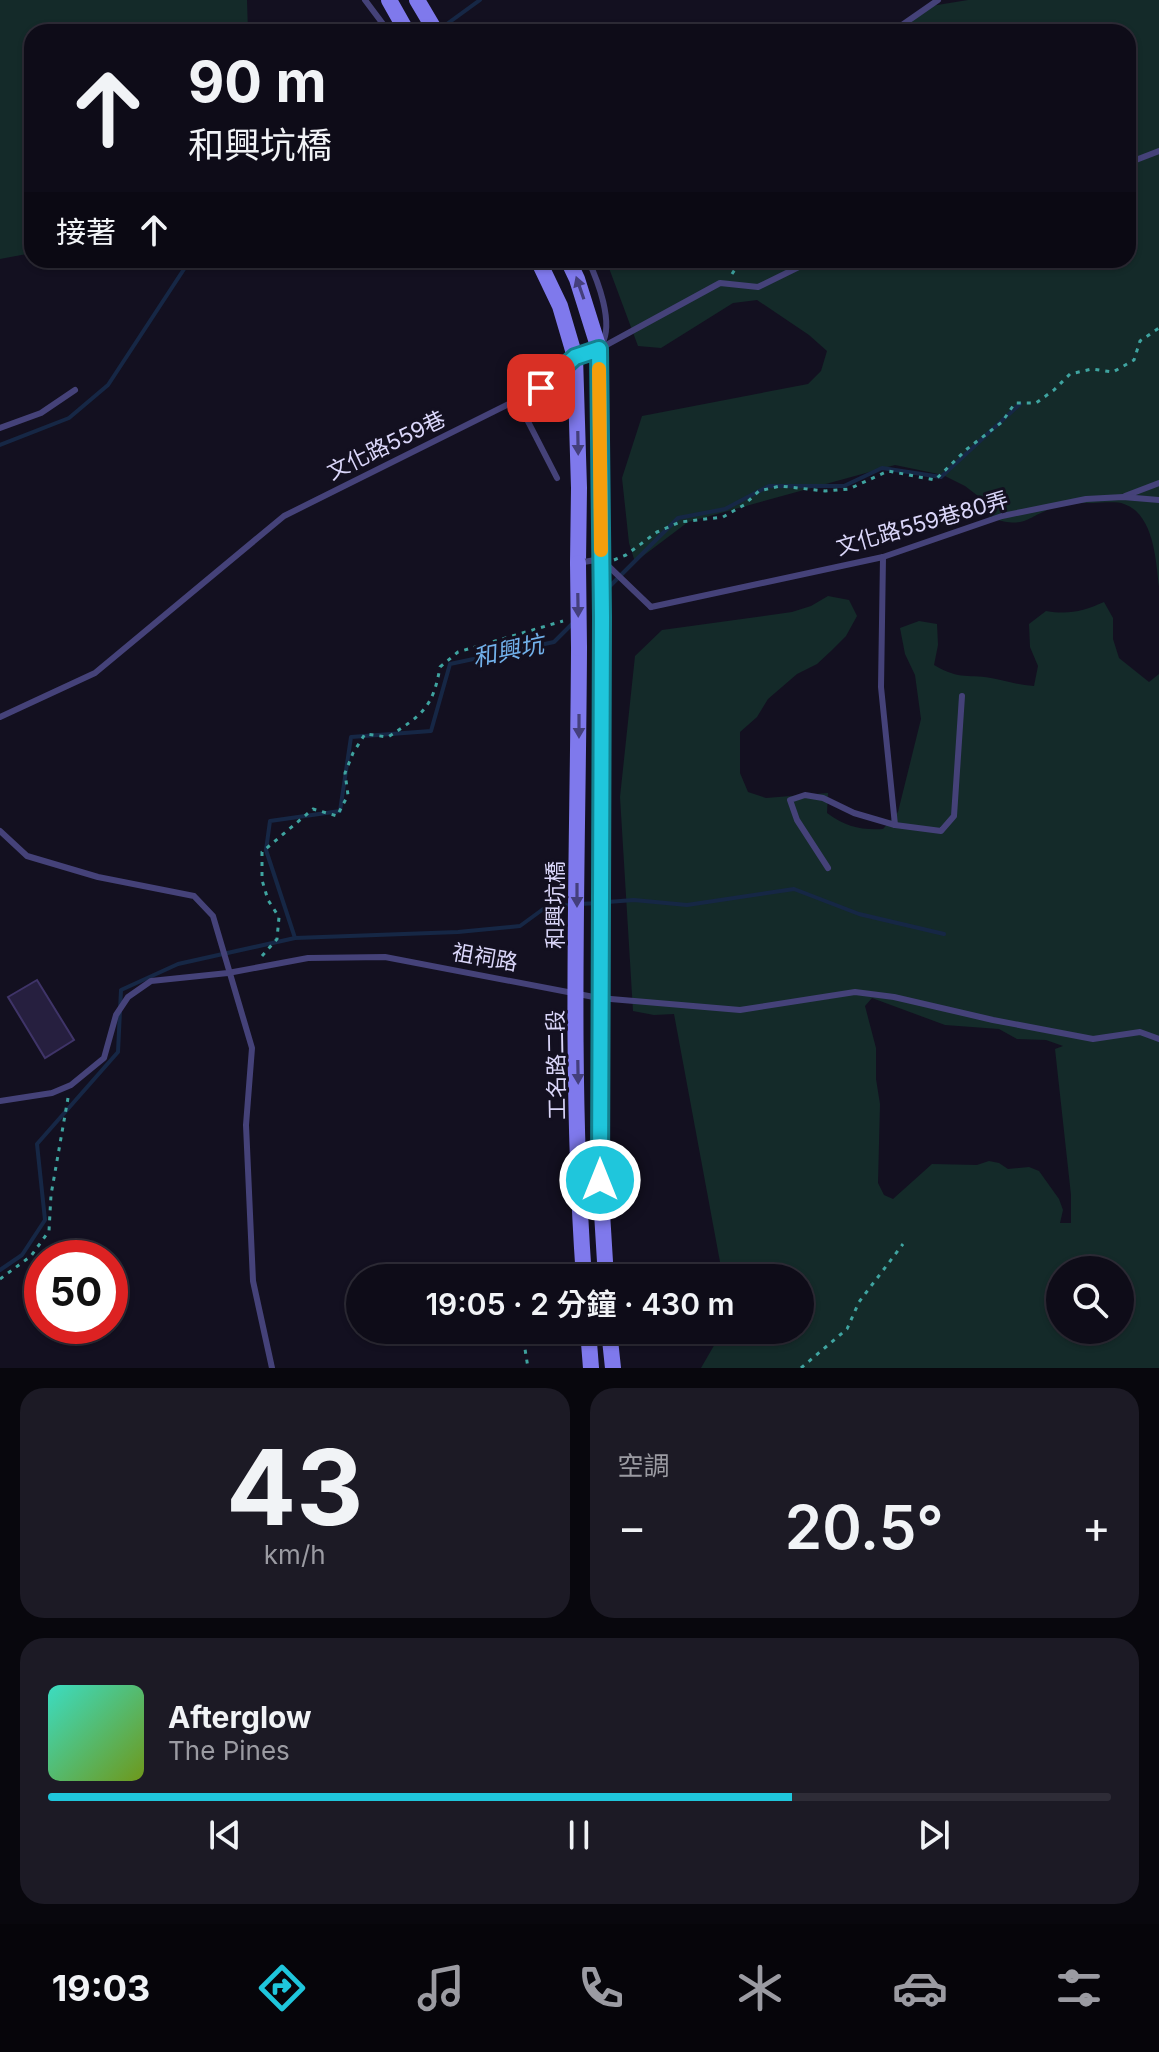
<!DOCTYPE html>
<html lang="zh-TW">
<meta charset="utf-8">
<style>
:root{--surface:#0e0c18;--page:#1c1a25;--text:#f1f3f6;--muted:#9b9ba2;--line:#2e2c37;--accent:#1fc6dc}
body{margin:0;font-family:Inter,"Noto Sans TC",sans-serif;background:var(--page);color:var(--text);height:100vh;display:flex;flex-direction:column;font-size:30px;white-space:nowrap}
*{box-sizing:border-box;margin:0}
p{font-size:26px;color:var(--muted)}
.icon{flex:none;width:44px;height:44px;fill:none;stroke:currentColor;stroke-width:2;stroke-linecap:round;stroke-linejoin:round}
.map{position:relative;height:1368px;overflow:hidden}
.side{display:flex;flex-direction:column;gap:20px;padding:20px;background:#08070d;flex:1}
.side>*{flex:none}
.top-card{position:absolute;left:24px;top:24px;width:1112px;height:244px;border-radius:24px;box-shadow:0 2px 6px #0004,0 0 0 2px var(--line);background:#0e0c18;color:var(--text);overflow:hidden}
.fabs{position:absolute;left:1046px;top:1256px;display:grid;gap:16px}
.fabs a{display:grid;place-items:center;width:88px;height:88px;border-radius:50%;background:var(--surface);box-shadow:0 2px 6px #0004,0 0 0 2px var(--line);font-size:40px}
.speed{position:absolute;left:24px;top:1240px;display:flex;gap:16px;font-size:40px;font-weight:700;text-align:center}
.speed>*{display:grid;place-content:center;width:104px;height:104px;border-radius:50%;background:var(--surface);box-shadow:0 2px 6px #0004,0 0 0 2px var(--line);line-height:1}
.speed .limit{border:12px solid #d22;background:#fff;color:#111}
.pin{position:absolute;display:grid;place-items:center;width:68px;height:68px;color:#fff;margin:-34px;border-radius:16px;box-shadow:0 4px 12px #0006}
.me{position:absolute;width:88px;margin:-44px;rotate:0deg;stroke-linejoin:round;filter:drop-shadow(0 0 6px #0008)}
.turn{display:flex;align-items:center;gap:28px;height:168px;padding:0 32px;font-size:36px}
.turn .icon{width:104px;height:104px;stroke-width:2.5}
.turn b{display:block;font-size:56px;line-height:68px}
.then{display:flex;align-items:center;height:76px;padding:0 32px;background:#0003;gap:16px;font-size:30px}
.big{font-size:60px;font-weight:600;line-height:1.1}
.side .card{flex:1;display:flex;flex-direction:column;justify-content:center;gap:12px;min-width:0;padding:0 28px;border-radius:24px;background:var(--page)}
.side .dial{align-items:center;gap:0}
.dial b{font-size:104px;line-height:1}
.song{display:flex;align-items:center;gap:24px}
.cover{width:96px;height:96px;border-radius:12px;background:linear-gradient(135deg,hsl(170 70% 55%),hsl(80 70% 35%))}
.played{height:8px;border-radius:4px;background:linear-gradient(90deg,var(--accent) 70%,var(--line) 70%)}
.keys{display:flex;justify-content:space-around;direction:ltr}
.heat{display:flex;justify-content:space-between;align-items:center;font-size:44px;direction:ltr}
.side .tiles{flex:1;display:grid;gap:20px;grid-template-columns:1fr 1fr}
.card:last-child{grid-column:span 2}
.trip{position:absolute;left:346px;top:1264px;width:468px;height:80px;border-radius:40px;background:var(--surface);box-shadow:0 2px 6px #0004,0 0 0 2px var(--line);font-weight:600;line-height:80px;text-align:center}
.menu{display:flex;height:128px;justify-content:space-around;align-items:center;background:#06050a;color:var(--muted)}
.menu .icon{width:56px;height:56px}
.menu .current{color:var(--accent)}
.menu b{font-size:36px;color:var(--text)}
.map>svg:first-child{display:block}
.green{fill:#142a29;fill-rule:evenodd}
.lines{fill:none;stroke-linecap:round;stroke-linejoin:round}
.stream{stroke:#162745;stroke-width:4}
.building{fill:#261f3f;stroke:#3f3468;stroke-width:2}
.path{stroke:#3fa4a0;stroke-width:3;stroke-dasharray:4 6;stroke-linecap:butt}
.service{stroke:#454279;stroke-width:6}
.secondary{stroke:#7f79ec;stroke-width:16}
.service-bridge{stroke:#454279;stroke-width:6}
.secondary-bridge{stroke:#7f79ec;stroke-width:16}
.oneway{fill:#443f7c}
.route-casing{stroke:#14818f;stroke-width:20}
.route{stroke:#1fc6dc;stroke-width:14}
.slow{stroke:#f59e0b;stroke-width:14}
.labels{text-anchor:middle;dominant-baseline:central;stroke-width:6;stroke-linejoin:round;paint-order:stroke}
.street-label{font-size:22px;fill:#dad6f9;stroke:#131020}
.water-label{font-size:24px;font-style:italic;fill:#72b1eb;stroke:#131020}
</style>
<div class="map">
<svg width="1159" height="1368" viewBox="0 0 1159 1368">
<rect width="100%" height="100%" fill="#131020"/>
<g class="green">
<path d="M0,0H247L248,32H32V253L0,259Z"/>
<path d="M968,0H1159V587C1156,561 1154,514 1124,504C1116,501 1102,503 1093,503C1081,503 1066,503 1055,507C1024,518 1027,529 990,518L982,499L965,486L943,475L895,465L688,522L635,562L629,543L622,478L642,416L808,384L821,371L827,351L809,335L757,300L733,303L661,348L638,346L606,260H1128V32H913L912,19L925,7Z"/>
<path d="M828,596L849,600L857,616L846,636L831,651L817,664L797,674L768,699L757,717L740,732V773L748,792L766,798L828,793L827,813C846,827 860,830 883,829L898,812L921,719L915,675L905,654L900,628L919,621L937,624L938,645L934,665C961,681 968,673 996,679C1009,682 1020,685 1034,686L1038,666L1030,647L1029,624L1046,611C1069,615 1084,611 1104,602L1113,618V639L1119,658L1149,682L1159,674V1368H701L716,1342L718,1330H800V1278H723L674,1014L654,1015L633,1011L620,797L635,656L662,630L792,612L811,606ZM872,998L945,1025L999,1029L1017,1039L1046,1040L1063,1046L1055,1049L1071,1195V1223H1060L1063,1210L1059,1199L1039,1171L1029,1167L1008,1169L999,1163L989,1161L977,1165L932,1164L893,1199L884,1195L878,1183L880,1104L876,1079V1048L865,1006ZM1060,1270H1120V1330H1060Z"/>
</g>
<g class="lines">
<g class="stream">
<path d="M440,29L480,0"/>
<path d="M0,445L69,418L108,385L190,260"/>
<path d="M607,589L678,518L725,509L769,486H844L882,468L941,477L1020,404"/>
<path d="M607,902L634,900L687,905L794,889L859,914L944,934"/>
<path d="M579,904L599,903"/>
<path d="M295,938L266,850L270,821L340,811L351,737L431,731L450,664L554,642L573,623"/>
<path d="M0,1270L22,1255L45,1220L37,1144L118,1052L121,990L178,964L295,938L458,932L520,926L546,907L571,905"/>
</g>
</g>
<path class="building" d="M37,980L74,1040L45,1058L8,997Z"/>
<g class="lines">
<g class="path">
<path d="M732,274L741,260"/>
<path d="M614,560L626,555L657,532L680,522L723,517L744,505L759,491L780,486L825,491L849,489L888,471L935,480L967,449L1002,422L1015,403H1036L1054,390L1070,374L1092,369L1113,372L1134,360L1140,341L1159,328"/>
<path d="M262,956L277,939L279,917L268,900L262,880V852L313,809L337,816L348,795L345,773L353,753L365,734L388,737C422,715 433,708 440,667L458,652L563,621"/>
<path d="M0,1279L31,1256L49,1231L51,1195L68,1098"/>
<path d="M522,1330L528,1368"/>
<path d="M801,1368L847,1329L859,1302L903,1244"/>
</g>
<g class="service">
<path d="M365,0L389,32"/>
<path d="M892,32L938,0"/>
<path d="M1128,163L1159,151"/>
<path d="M588,260C598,281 614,323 602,344"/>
<path d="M517,400L557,478"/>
<path d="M0,428L41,413L75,390"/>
<path d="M1125,496L1159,483"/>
<path d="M883,557L881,687L895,825"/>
<path d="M651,607L883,557L1002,516L1086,499L1123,497L1159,500"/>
<path d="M0,717L95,673L284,516L541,388L575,357L599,349L720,283L758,287L813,260"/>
<path d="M0,831L27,856L98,877L194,896L213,916L252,1048L246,1125L253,1281L272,1368"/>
<path d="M828,868L797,820L790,800L805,795L823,798L854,813L895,825L941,831L954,816L962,696"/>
<path d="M0,1101L52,1093L71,1085L104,1058L116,1015L128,997L151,981L228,973L308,958L385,957L599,998L740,1010L855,992L894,997L993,1020L1093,1039L1140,1032L1159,1039"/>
</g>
<g class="secondary">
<path d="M389,0L407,32"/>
<path d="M417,0L436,32"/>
<path d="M538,260L560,306L575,357L579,488L578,563"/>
<path d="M568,260L577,279L599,349L601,559"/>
<path d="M602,646L600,1180L606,1278"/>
<path d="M579,648C578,857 569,1069 584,1278"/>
<path d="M588,1330L591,1368"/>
<path d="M609,1330L613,1368"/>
</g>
<path class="service-bridge" d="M578,563L601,559L651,607"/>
<g class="secondary-bridge">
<path d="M601,559L602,646"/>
<path d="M578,563L579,648"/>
</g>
</g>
<defs><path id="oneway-solid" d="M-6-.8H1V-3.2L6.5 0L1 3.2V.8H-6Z" transform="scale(2)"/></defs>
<g class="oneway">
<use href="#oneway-solid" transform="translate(580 288) rotate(-109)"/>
<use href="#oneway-solid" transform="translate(578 443) rotate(89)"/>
<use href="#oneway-solid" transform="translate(578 605) rotate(89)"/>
<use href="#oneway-solid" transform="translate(579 726) rotate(90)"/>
<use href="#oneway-solid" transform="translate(577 895) rotate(90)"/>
<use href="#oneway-solid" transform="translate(578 1072) rotate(89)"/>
</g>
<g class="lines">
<g class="route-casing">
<path id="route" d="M541,388L575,357L599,349L602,617L600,1180"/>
</g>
<use href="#route" class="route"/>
<path class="slow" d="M599,369L601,550"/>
</g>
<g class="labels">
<g class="street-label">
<text transform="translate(386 445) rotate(-26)">文化路559巷</text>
<text transform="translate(922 523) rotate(-16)">文化路559巷80弄</text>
<text transform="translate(555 905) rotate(-90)">和興坑橋</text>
<text transform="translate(485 957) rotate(10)">祖祠路</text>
<text transform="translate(556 1065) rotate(-91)">工名路二段</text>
</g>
<g class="water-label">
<text transform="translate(508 651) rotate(-12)">和興坑</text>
</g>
</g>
</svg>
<div class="fabs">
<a><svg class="icon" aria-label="search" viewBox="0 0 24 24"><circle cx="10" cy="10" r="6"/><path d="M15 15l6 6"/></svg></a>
</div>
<div class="speed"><div class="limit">50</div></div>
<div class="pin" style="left:541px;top:388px;background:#d93025"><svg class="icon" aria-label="arrive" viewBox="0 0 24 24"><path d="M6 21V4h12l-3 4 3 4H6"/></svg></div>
<svg class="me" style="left:600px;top:1180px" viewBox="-20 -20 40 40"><circle r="17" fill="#1fc6dc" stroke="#fff" stroke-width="3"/><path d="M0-11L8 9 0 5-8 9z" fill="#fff"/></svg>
<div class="trip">19:05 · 2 分鐘 · 430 m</div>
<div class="top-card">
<div class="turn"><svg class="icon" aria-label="ahead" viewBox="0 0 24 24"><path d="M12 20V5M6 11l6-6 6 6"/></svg><div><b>90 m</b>和興坑橋</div></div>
<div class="then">接著<svg class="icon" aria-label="ahead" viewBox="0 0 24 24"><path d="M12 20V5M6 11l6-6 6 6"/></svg></div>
</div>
</div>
<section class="side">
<div class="tiles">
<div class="card dial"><b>43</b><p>km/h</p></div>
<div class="card"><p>空調</p>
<div class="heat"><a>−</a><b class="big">20.5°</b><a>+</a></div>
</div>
<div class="card">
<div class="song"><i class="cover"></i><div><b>Afterglow</b><p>The Pines</p></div></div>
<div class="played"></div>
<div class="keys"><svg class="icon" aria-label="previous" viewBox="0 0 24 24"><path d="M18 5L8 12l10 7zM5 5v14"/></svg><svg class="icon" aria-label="pause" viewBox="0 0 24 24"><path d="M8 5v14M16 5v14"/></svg><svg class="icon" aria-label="next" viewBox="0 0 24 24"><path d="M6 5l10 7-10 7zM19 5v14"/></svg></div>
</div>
</div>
</section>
<nav class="menu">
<b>19:03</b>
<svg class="icon current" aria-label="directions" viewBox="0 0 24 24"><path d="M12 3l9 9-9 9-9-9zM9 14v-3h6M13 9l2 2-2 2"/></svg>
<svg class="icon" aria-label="music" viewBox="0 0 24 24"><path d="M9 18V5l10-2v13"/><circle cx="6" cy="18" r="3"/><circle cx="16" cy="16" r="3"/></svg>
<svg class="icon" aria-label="phone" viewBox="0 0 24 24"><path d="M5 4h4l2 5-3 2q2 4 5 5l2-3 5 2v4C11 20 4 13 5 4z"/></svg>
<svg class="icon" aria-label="climate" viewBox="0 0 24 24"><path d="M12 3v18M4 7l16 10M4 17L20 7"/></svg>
<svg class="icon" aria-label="car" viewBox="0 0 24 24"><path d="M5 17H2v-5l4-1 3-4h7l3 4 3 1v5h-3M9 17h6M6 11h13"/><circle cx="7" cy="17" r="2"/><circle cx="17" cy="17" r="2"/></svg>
<svg class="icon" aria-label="filters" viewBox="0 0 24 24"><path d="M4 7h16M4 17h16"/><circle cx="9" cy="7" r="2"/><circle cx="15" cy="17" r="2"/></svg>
</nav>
